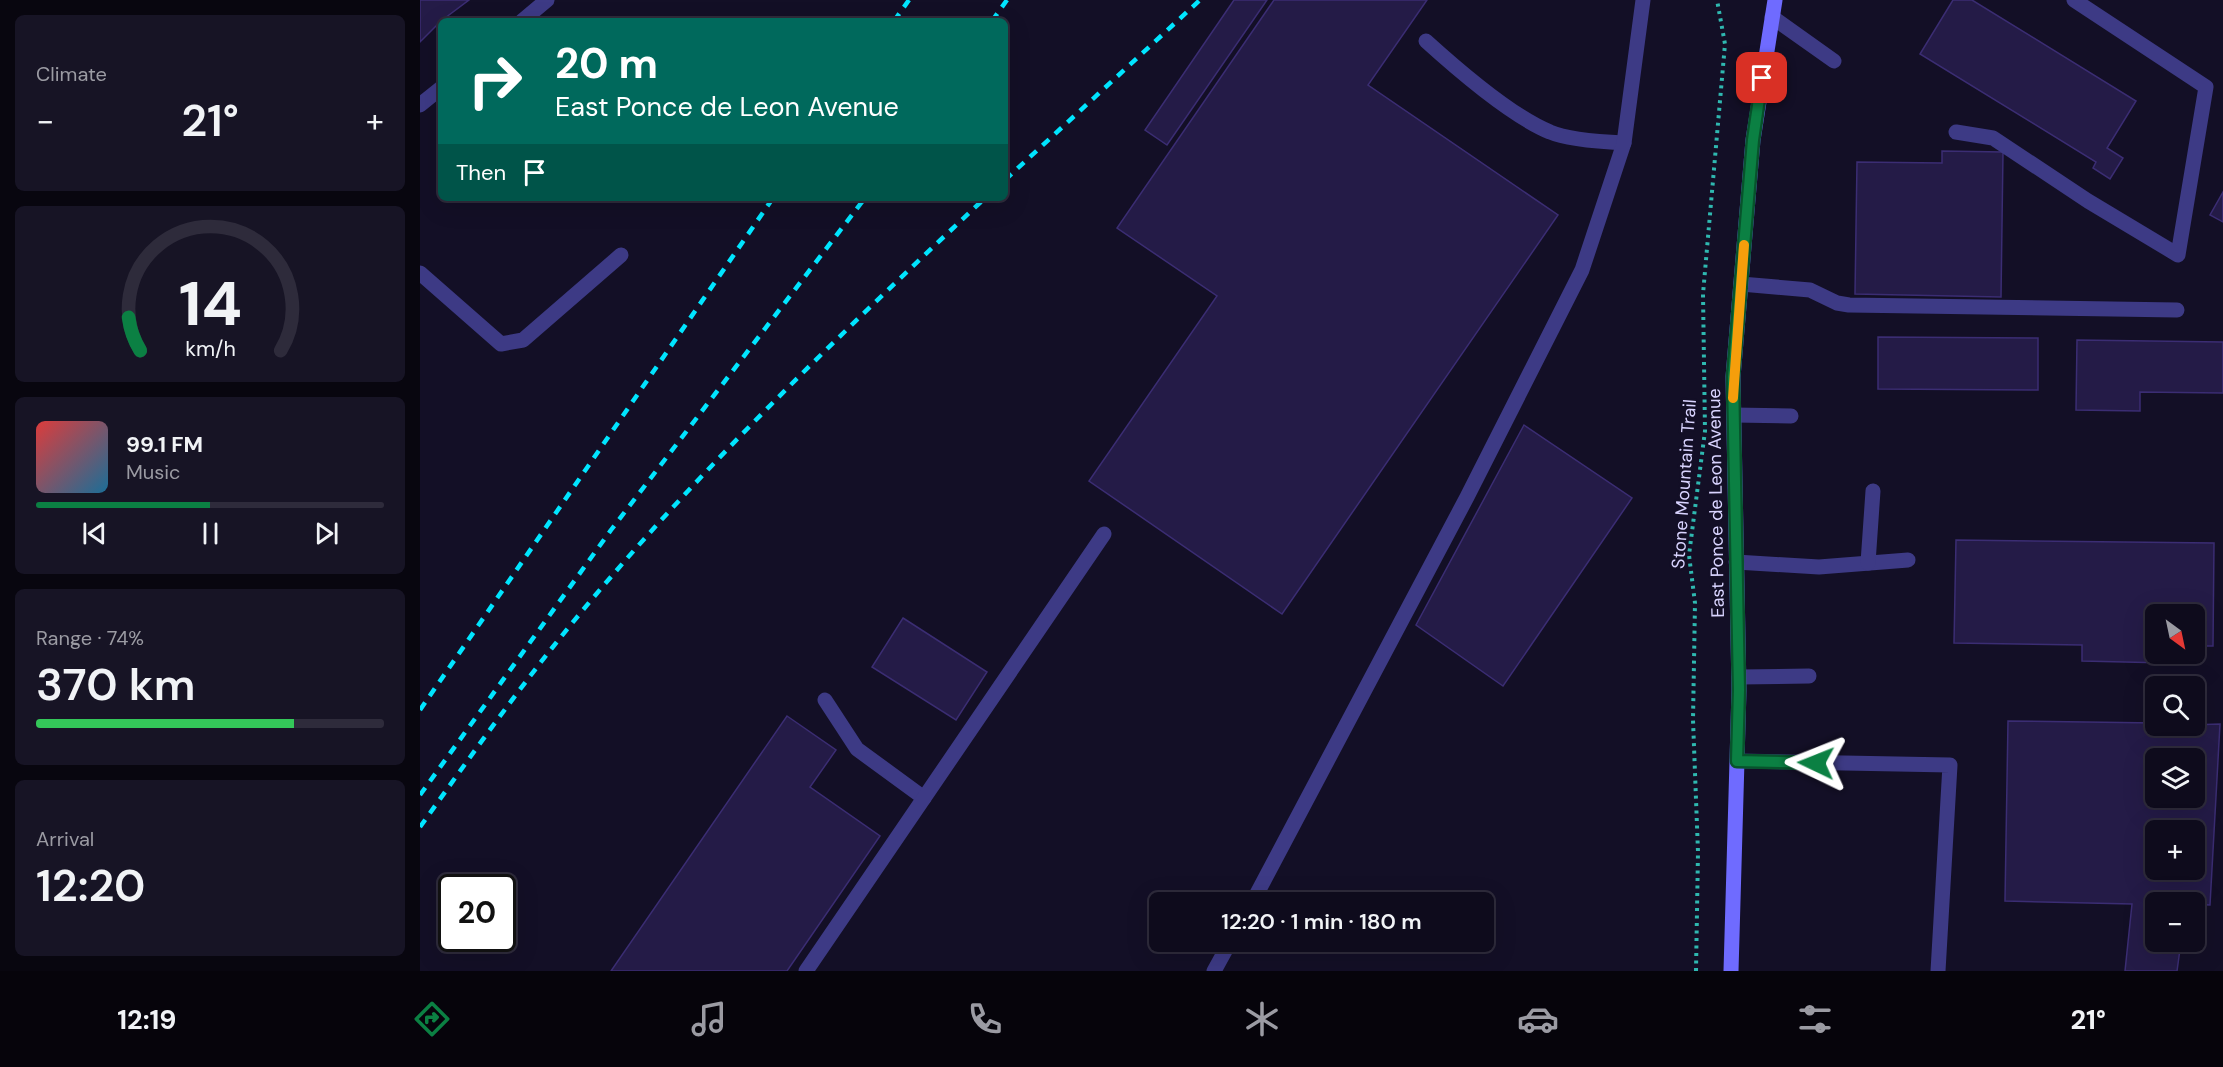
<!DOCTYPE html>
<meta charset="utf-8">
<style>
:root{--surface:#0e0b1c;--page:#171425;--text:#f1f3f6;--muted:#9b9ba3;--line:#2e2b3b;--accent:#0b8043}
body{margin:0;font-family:"DM Sans",sans-serif;background:var(--page);color:var(--text);height:100vh;display:flex;flex-direction:column;font-size:22px;white-space:nowrap}
*{box-sizing:border-box;margin:0}
p{font-size:20px;color:var(--muted)}
.icon{flex:none;width:33px;height:33px;fill:none;stroke:currentColor;stroke-width:2;stroke-linecap:round;stroke-linejoin:round}
.map{position:relative;flex:1;overflow:hidden}
.side{display:flex;flex-direction:column;gap:15px;padding:15px;background:#08060f;width:420px}
.side>*{flex:none}
.top-card{position:absolute;left:18px;top:18px;width:570px;height:183px;border-radius:9px;box-shadow:0 6px 24px #0002,0 0 0 2px var(--line);background:#00695c;color:#fff;overflow:hidden}
.needle{width:39px;rotate:147deg}
.buttons{position:absolute;left:1725px;top:604px;display:grid;gap:12px}
.buttons a{display:grid;place-items:center;width:60px;height:60px;border-radius:9px;background:var(--surface);box-shadow:0 6px 24px #0002,0 0 0 2px var(--line);font-size:30px}
.speed{position:absolute;left:18px;top:874px;display:flex;gap:12px;font-size:30px;font-weight:700;text-align:center}
.speed>*{display:grid;place-content:center;width:78px;height:78px;border-radius:50%;background:var(--surface);box-shadow:0 6px 24px #0002,0 0 0 2px var(--line);line-height:1}
.speed .limit{border:3px solid #111;border-radius:9px;background:#fff;color:#111}
.pin{position:absolute;display:grid;place-items:center;width:51px;height:51px;color:#fff;margin:-26px;border-radius:12px;box-shadow:0 3px 9px #0006}
.me{position:absolute;width:66px;margin:-33px;rotate:272deg;stroke-linejoin:round;filter:drop-shadow(0 0 4px #0008)}
.turn{display:flex;align-items:center;gap:21px;height:126px;padding:0 18px;font-size:27px}
.turn .icon{width:78px;height:78px;stroke-width:2.5}
.turn b{display:block;font-size:42px;line-height:51px}
.then{display:flex;align-items:center;height:57px;padding:0 18px;background:#0003;gap:12px;font-size:22px}
.big{font-size:45px;font-weight:600;line-height:1.1}
.side .tile{flex:1;display:flex;flex-direction:column;justify-content:center;gap:9px;min-width:0;padding:0 21px;border-radius:9px;background:var(--page)}
.side .dial{align-items:center;gap:0}
.dial svg{height:156px;overflow:visible;fill:none;stroke:var(--line);stroke-width:7;stroke-linecap:round;text-anchor:middle}
.dial text{fill:var(--text);stroke:none}
.song{display:flex;align-items:center;gap:18px}
.cover{width:72px;height:72px;border-radius:9px;background:linear-gradient(135deg,hsl(0 70% 55%),hsl(200 70% 35%))}
.played{height:6px;border-radius:3px;background:linear-gradient(90deg,var(--accent) 50%,var(--line) 50%)}
.keys{display:flex;justify-content:space-around;direction:ltr}
.heat{display:flex;justify-content:space-between;align-items:center;font-size:33px;direction:ltr}
.charge{height:9px;border-radius:4px;background:linear-gradient(90deg,#34c759 74%,var(--line) 0)}
.trip{position:absolute;left:729px;top:892px;width:345px;height:60px;border-radius:9px;background:var(--surface);box-shadow:0 6px 24px #0002,0 0 0 2px var(--line);font-weight:600;line-height:60px;text-align:center}
.tabs{display:flex;height:96px;justify-content:space-around;align-items:center;background:#06040b;color:var(--muted)}
.tabs .icon{width:42px;height:42px}
.tabs .selected{color:var(--accent)}
.tabs b{font-size:27px;color:var(--text)}
main{display:flex;flex:1;min-height:0}
.map>svg:first-child{display:block}
.building{fill:#241b47;stroke:#3b2d73;stroke-width:1.5;fill-rule:evenodd}
.lines{fill:none;stroke-linecap:round;stroke-linejoin:round}
.path{stroke:#2fb8b0;stroke-width:4;stroke-dasharray:3 4.5;stroke-linecap:butt}
.service{stroke:#3d3a85;stroke-width:15}
.minor{stroke:#3d3a85;stroke-width:15}
.secondary{stroke:#6f6bff;stroke-width:15}
.rail{stroke:#00e5ff;stroke-width:4.5;stroke-dasharray:9 8;stroke-linecap:butt}
.route-casing{stroke:#07532c;stroke-width:15}
.route{stroke:#0b8043;stroke-width:10}
.slow{stroke:#f59e0b;stroke-width:10}
.labels{text-anchor:middle;dominant-baseline:central;stroke-width:4.5;stroke-linejoin:round;paint-order:stroke}
.street-label{font-size:18px;fill:#d9d4ff;stroke:#130f26}
</style>
<main>
<section class="side">
<div class="tile"><p>Climate</p>
<div class="heat"><a>−</a><b class="big">21°</b><a>+</a></div>
</div>
<div class="tile dial"><svg viewBox="0 0 100 80">
<path d="M14 69A42 42 0 1 1 86 69"/>
<path d="M14 69A42 42 0 0 1 8 52" stroke="#0b8043"/>
<text x="50" y="56" font-size="32" font-weight="700">14</text>
<text x="50" y="72" font-size="11">km/h</text>
</svg></div>
<div class="tile">
<div class="song"><i class="cover"></i><div><b>99.1 FM</b><p>Music</p></div></div>
<div class="played"></div>
<div class="keys"><svg class="icon" aria-label="previous" viewBox="0 0 24 24"><path d="M18 5L8 12l10 7zM5 5v14"/></svg><svg class="icon" aria-label="pause" viewBox="0 0 24 24"><path d="M8 5v14M16 5v14"/></svg><svg class="icon" aria-label="next" viewBox="0 0 24 24"><path d="M6 5l10 7-10 7zM19 5v14"/></svg></div>
</div>
<div class="tile"><p>Range · 74%</p><b class="big">370 km</b><div class="charge"></div></div>
<div class="tile"><p>Arrival</p><b class="big">12:20</b></div>
</section>
<div class="map">
<svg width="1803" height="971" viewBox="0 0 1803 971">
<rect width="100%" height="100%" fill="#130f26"/>
<g class="building">
<path d="M0,0H49L21,21L0,42Z"/>
<path d="M814,0H847L747,145L725,130Z"/>
<path d="M854,0H1007L948,85L1138,215L862,614L669,481L797,296L697,228Z"/>
<path d="M1533,0H1552L1716,101L1687,148L1703,158L1690,179L1673,168L1676,162L1500,54Z"/>
<path d="M1522,151L1583,152L1581,297L1435,294L1437,162L1522,163Z"/>
<path d="M1803,192V222L1790,215Z"/>
<path d="M1458,337L1618,338V390L1458,389Z"/>
<path d="M1657,340L1803,342V393L1720,392V411L1656,410Z"/>
<path d="M1104,425L1212,498L1083,686L996,625Z"/>
<path d="M1536,540L1794,543L1793,646H1774V615H1736V654H1747V663L1662,661V645L1534,643Z"/>
<path d="M483,618L567,672L536,720L452,667Z"/>
<path d="M367,716L416,750L390,787L460,836L367,971H191Z"/>
<path d="M1588,721L1736,723V726L1800,724L1790,905L1736,903V942H1761L1757,971H1705L1712,904L1585,901ZM1736,759H1774V798H1736ZM1736,831H1774V870H1736Z"/>
</g>
<g class="lines">
<path class="path" d="M1276,971L1278,852L1273,720L1275,603L1269,555L1285,431L1283,294L1305,44L1297,0"/>
<g class="service">
<path d="M1352,17L1414,61"/>
<path d="M1006,41C1038,70 1091,116 1130,132C1148,140 1184,142 1204,143"/>
<path d="M1536,132L1573,138L1668,201L1758,255L1786,87L1654,0"/>
<path d="M0,273L81,344L103,340L201,255"/>
<path d="M1321,284L1390,290L1417,303L1429,305L1757,310"/>
<path d="M1314,415L1371,416"/>
<path d="M1316,562L1399,567L1488,560"/>
<path d="M1448,563L1453,491"/>
<path d="M1319,677L1389,676"/>
<path d="M405,700L437,749L504,798"/>
<path d="M1317,761L1530,765L1518,971"/>
<path d="M832,903L1047,497L1162,270L1204,143L1223,0"/>
<path d="M386,971L684,534"/>
<path d="M794,971L810,942"/>
</g>
<g class="minor">
<path d="M102,21L127,0"/>
<path d="M0,105L21,88"/>
</g>
<path class="secondary" d="M1311,971L1319,690L1313,377L1333,140L1355,0"/>
<g class="rail">
<path d="M474,21L489,0"/>
<path d="M572,21L587,0"/>
<path d="M585,180L780,0"/>
<path d="M0,710L353,198"/>
<path d="M0,795L191,530L445,198"/>
<path d="M0,827C43,767 86,706 132,648C262,485 413,341 565,198"/>
</g>
</g>
<g class="lines">
<g class="route-casing">
<path id="route" d="M1342,78L1333,140L1313,377L1319,690L1317,761L1396,763"/>
</g>
<use href="#route" class="route"/>
<path class="slow" d="M1313,398L1324,245"/>
</g>
<g class="labels">
<g class="street-label">
<text transform="translate(1264 484) rotate(-86)">Stone Mountain Trail</text>
<text transform="translate(1296 503) rotate(-91)">East Ponce de Leon Avenue</text>
</g>
</g>
</svg>
<div class="buttons">
<a><svg class="needle" viewBox="-14 -14 28 28"><path d="M0-13l5 13h-10z" fill="#e53935"/><path d="M0 13l5-13h-10z" fill="#9b9ba3"/></svg></a>
<a><svg class="icon" aria-label="search" viewBox="0 0 24 24"><circle cx="10" cy="10" r="6"/><path d="M15 15l6 6"/></svg></a>
<a><svg class="icon" aria-label="layers" viewBox="0 0 24 24"><path d="M12 4l9 5-9 5-9-5zM3 14l9 5 9-5"/></svg></a>
<a>+</a>
<a>−</a>
</div>
<div class="speed"><div class="limit">20</div></div>
<div class="pin" style="left:1342px;top:78px;background:#d93025"><svg class="icon" aria-label="arrive" viewBox="0 0 24 24"><path d="M6 21V4h12l-3 4 3 4H6"/></svg></div>
<svg class="me" style="left:1396px;top:763px" viewBox="-20 -20 40 40"><path d="M0-17L14 15 0 8-14 15z" fill="#0b8043" stroke="#fff" stroke-width="4"/></svg>
<div class="trip">12:20 · 1 min · 180 m</div>
<div class="top-card">
<div class="turn"><svg class="icon" aria-label="right" viewBox="0 0 24 24"><path d="M7 20v-9h11M14 6l5 5-5 5"/></svg><div><b>20 m</b>East Ponce de Leon Avenue</div></div>
<div class="then">Then<svg class="icon" aria-label="arrive" viewBox="0 0 24 24"><path d="M6 21V4h12l-3 4 3 4H6"/></svg></div>
</div>
</div>
</main>
<nav class="tabs">
<b>12:19</b>
<svg class="icon selected" aria-label="directions" viewBox="0 0 24 24"><path d="M12 3l9 9-9 9-9-9zM9 14v-3h6M13 9l2 2-2 2"/></svg>
<svg class="icon" aria-label="music" viewBox="0 0 24 24"><path d="M9 18V5l10-2v13"/><circle cx="6" cy="18" r="3"/><circle cx="16" cy="16" r="3"/></svg>
<svg class="icon" aria-label="phone" viewBox="0 0 24 24"><path d="M5 4h4l2 5-3 2q2 4 5 5l2-3 5 2v4C11 20 4 13 5 4z"/></svg>
<svg class="icon" aria-label="climate" viewBox="0 0 24 24"><path d="M12 3v18M4 7l16 10M4 17L20 7"/></svg>
<svg class="icon" aria-label="car" viewBox="0 0 24 24"><path d="M5 17H2v-5l4-1 3-4h7l3 4 3 1v5h-3M9 17h6M6 11h13"/><circle cx="7" cy="17" r="2"/><circle cx="17" cy="17" r="2"/></svg>
<svg class="icon" aria-label="filters" viewBox="0 0 24 24"><path d="M4 7h16M4 17h16"/><circle cx="9" cy="7" r="2"/><circle cx="15" cy="17" r="2"/></svg>
<b>21°</b>
</nav>
